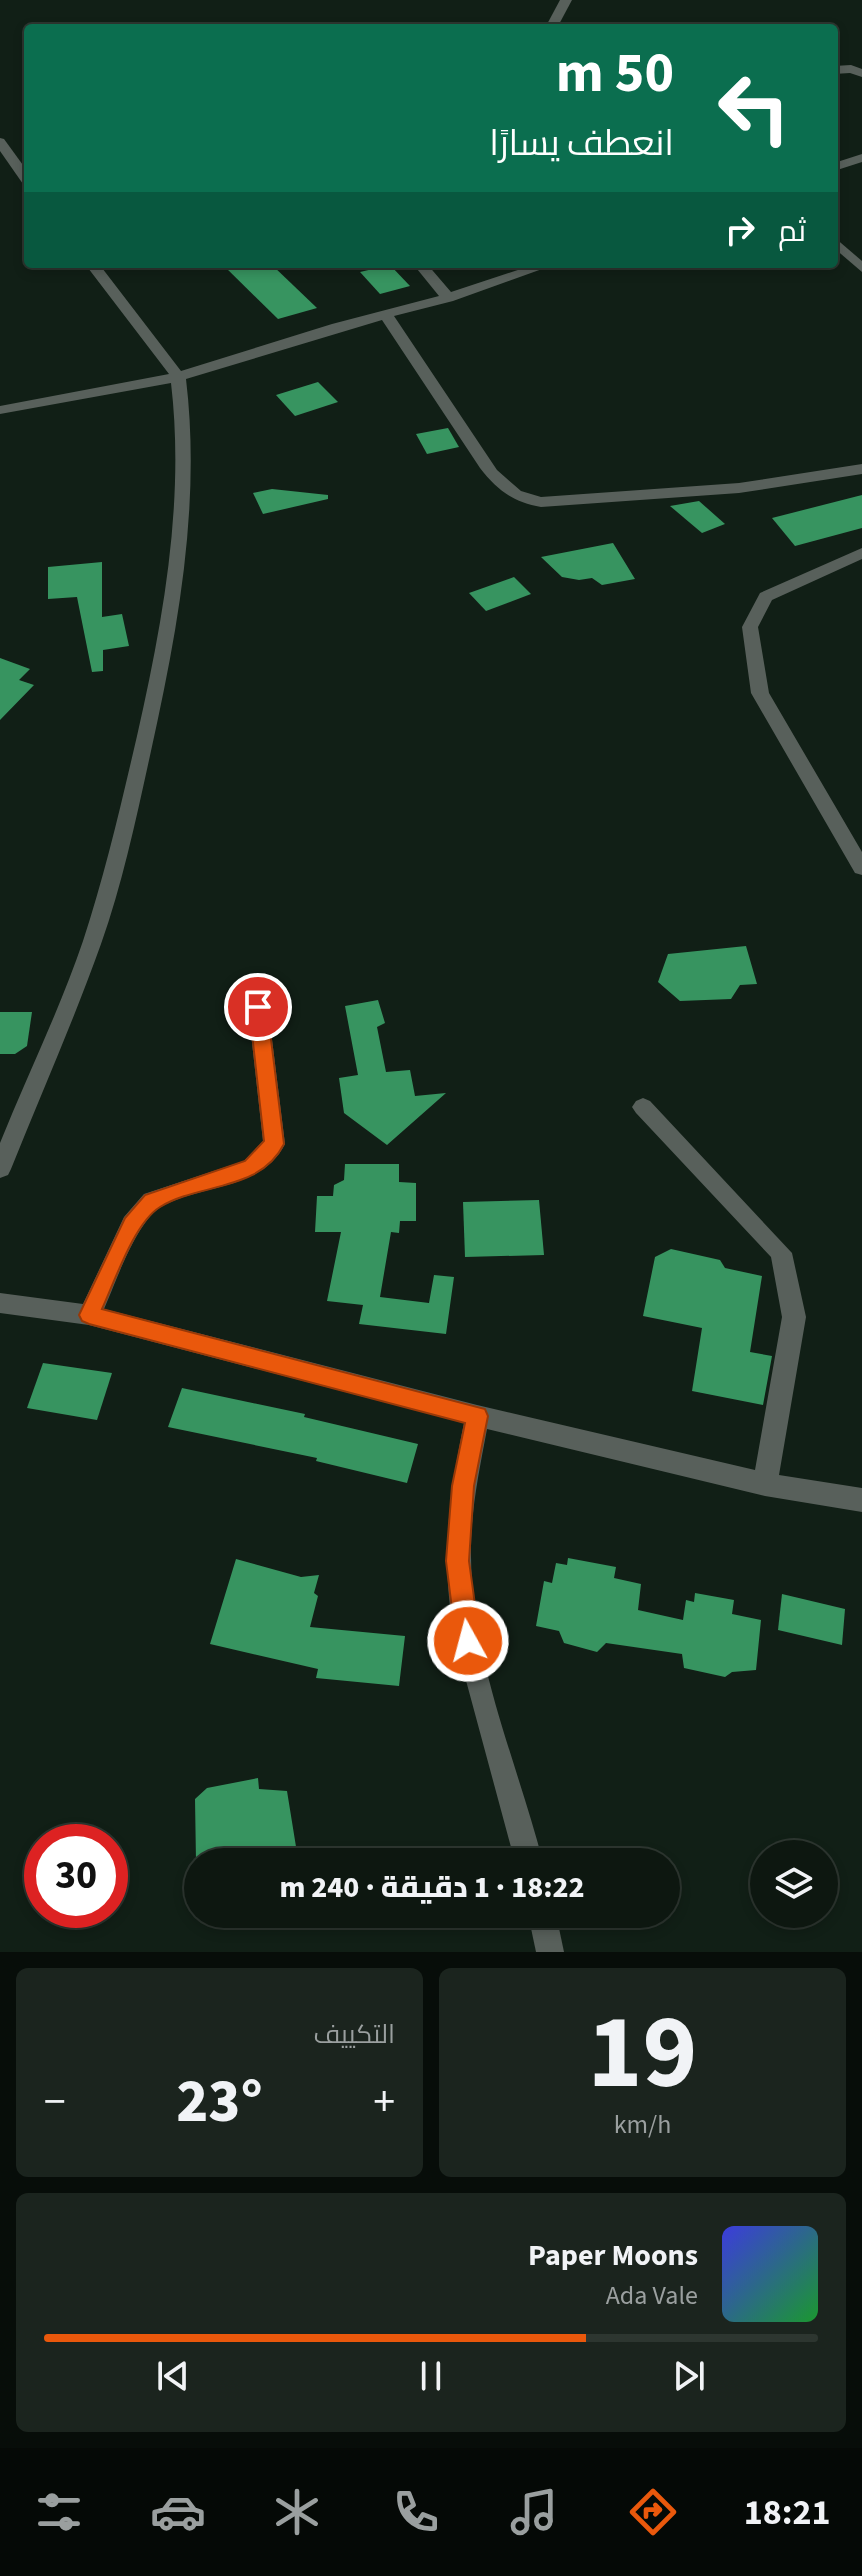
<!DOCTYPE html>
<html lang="ar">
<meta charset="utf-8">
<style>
:root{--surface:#0d1710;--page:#1b241e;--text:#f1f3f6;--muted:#9a9f9f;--line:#2d3630;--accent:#ea580c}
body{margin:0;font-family:"Source Sans 3",Cairo,sans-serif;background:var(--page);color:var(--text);direction:rtl;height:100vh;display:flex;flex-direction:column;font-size:30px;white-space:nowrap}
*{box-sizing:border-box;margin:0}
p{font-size:26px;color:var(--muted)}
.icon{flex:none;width:44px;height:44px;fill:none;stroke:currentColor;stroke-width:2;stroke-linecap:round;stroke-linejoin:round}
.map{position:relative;height:1952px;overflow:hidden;direction:ltr}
.drawer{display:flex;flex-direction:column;gap:16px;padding:16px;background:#070d09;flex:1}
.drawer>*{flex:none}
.top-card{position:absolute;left:24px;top:24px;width:814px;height:244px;border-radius:8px;box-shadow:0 4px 12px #0003,0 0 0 2px var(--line);direction:rtl;background:#0b6e4f;color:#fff;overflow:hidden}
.buttons{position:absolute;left:750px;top:1840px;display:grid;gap:16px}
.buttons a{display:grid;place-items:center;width:88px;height:88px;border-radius:50%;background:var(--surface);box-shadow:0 4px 12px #0003,0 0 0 2px var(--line);font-size:40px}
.speed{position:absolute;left:24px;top:1824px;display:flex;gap:16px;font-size:40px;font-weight:700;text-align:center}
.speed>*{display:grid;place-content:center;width:104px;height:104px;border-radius:50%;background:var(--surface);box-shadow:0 4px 12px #0003,0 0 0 2px var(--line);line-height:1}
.speed .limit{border:12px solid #d22;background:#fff;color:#111}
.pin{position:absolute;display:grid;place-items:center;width:68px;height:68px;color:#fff;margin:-34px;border:4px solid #fff;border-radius:50%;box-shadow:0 2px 8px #0007}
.me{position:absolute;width:88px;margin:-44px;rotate:353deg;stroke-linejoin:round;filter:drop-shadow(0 0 6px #0008)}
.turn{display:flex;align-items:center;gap:28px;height:168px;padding:0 32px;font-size:36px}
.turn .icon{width:104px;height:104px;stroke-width:2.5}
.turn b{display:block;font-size:56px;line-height:68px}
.then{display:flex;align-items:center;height:76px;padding:0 32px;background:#0003;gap:16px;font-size:30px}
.big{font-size:60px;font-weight:800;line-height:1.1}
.drawer .tile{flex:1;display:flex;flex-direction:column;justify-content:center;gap:12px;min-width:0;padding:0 28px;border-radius:12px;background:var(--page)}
.drawer .dial{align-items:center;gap:0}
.dial b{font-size:104px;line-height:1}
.song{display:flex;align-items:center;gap:24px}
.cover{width:96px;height:96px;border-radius:12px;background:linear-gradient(135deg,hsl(240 70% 55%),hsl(130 70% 35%))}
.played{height:8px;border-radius:4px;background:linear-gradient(90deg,var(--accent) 70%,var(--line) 70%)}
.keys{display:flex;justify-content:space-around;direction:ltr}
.heat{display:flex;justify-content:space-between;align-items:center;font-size:44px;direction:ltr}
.drawer .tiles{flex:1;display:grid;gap:16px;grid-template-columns:1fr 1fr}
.tile:last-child{grid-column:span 2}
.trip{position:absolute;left:184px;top:1848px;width:496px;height:80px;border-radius:40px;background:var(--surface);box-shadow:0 4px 12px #0003,0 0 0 2px var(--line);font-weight:800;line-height:80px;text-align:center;direction:rtl}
.tab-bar{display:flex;height:128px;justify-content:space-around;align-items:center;background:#050906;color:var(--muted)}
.tab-bar .icon{width:56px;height:56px}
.tab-bar .active{color:var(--accent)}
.tab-bar b{font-size:36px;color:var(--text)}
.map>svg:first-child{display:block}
.building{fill:#379460}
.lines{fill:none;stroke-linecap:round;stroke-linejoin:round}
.minor{fill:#58605b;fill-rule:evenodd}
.route{fill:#ea580c;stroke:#983908;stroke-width:2}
</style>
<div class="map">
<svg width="862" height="1952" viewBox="0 0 862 1952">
<rect width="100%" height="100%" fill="#111f16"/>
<g class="building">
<path d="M222,264H271L317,308L278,319Z"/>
<path d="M390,265L410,286L380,294L360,272Z"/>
<path d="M318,382L338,402L295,416L276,395Z"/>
<path d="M448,428L459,447L427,454L416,434Z"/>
<path d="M272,489L328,495V499L263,514L253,493Z"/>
<path d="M862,495V528L795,546L772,518Z"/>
<path d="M699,501L725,524L702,533L670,506Z"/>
<path d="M613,543L635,579L602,585L592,578L579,580L562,577L541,557Z"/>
<path d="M102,562V617L122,614L129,646L103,650V671L92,672L77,597L48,599V567Z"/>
<path d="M514,577L531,594L486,611L469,593Z"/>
<path d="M0,658L30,669L19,680L34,685L0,720Z"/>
<path d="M746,946L757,984L740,985L731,999L680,1001L658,982L668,954Z"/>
<path d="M378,1000L385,1023L377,1027L386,1072L410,1070L415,1096L446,1093L387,1145L344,1113L339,1078L358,1075L345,1006Z"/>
<path d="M0,1012H32L27,1046L15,1054H0Z"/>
<path d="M345,1164H399V1182L416,1183V1221H400L399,1233L391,1232L380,1297L429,1303L434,1275L454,1277L446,1334L359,1324L363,1305L327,1301L341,1232H315L317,1196H333L334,1185L344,1180Z"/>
<path d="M539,1200L544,1255L465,1257L463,1202Z"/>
<path d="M671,1249L720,1260L725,1268L762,1276L750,1352L772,1356L763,1405L692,1391L702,1328L643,1316L655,1257Z"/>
<path d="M43,1363L112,1373L97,1420L27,1408Z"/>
<path d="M182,1388L305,1414L304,1417L418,1444L407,1483L316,1461L317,1458L168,1427Z"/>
<path d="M568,1558L616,1567L614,1578L641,1584L638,1610L683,1620L686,1600L694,1602L695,1593L734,1600L732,1614L761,1620L756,1670L732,1672L725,1677L684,1668L682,1654L606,1643L597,1652L564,1643L559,1631L536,1626L544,1581L552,1583L556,1563L567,1565Z"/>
<path d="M236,1559L301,1577L319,1575L314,1593L318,1596L310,1627L405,1636L399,1686L316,1678L318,1669L210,1644Z"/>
<path d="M782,1594L845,1609L842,1645L778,1630Z"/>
<path d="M258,1778L259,1789L287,1791L298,1859L283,1862H196L195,1799L207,1788Z"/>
</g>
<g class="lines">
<g class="minor">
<path d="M560,0H572L557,28H545Z"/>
<path d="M834,66L851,65L862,69V77L850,73L834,74Z"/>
<path d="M0,138L4,139L28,172V185L23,184L0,151Z"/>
<path d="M862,154V162L834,171V163Z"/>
<path d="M834,237L862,261V272L834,248Z"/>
<path d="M85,264H99L181,371L332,324L439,296L413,264H427L451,292L536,264H556L453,301L394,316L497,470L521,491L541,497L739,483L862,464V474L739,493L541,507C513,502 497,490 480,468L382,320L186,379C201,504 178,629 151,751C137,815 123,882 101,944C74,1020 41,1094 11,1169L8,1175L0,1178V1143C27,1076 60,1009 83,941C105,874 121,805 137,736C163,621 185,501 171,383L0,414V406L169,374Z"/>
<path d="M862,548V559L772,600L758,627L769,693L862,852V875L855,873L751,693L742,627L760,593Z"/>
<path d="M258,999L265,1001L268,1007L285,1144C261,1191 201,1184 161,1207C136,1222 116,1282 104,1309L477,1405L755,1470L782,1317L771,1257L636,1113L632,1107L636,1101L643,1098L650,1101L792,1253L806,1317L779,1475L862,1488V1512L765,1496L487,1429C479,1472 470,1514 471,1557C472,1662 517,1762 543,1862H515L454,1636C441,1557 448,1501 464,1423L89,1325L0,1313V1293L83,1304L124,1217L144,1194L244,1161L263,1141L248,1007L251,1001Z"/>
<path d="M528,1914H556L564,1952H536Z"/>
</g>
</g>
<path class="route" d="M258,999L267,1007L284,1144C260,1192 198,1183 160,1207C134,1223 115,1281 102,1309L485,1409L488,1416L474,1486L469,1561L480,1641L476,1650L468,1653L459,1650L456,1641L446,1561L452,1486L465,1423L89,1324L82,1321L79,1315L125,1218L145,1195L245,1161L264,1141L249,1007Z"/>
</svg>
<div class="buttons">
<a><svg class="icon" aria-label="layers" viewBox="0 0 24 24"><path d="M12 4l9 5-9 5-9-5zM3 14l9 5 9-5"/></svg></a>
</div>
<div class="speed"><div class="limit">30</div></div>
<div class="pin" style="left:258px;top:1007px;background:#d93025"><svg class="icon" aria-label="arrive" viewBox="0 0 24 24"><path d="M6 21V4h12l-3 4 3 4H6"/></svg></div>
<svg class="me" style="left:468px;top:1641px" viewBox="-20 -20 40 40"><circle r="17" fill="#ea580c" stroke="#fff" stroke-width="3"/><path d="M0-11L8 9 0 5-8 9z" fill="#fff"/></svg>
<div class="trip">18:22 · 1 دقيقة · 240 m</div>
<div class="top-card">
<div class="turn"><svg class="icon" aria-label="left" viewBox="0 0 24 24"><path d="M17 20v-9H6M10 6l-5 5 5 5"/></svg><div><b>50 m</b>انعطف يسارًا</div></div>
<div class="then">ثم<svg class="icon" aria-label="right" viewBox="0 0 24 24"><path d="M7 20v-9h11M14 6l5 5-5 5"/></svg></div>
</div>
</div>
<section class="drawer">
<div class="tiles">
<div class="tile dial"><b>19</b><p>km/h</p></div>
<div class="tile"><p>التكييف</p>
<div class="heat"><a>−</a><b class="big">23°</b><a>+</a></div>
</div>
<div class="tile">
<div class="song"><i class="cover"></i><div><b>Paper Moons</b><p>Ada Vale</p></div></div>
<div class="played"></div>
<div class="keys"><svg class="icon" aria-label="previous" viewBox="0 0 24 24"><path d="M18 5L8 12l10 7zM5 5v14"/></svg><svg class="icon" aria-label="pause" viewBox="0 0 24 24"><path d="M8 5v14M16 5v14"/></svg><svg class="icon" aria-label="next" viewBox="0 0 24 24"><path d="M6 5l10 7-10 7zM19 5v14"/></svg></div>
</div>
</div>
</section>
<nav class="tab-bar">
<b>18:21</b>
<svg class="icon active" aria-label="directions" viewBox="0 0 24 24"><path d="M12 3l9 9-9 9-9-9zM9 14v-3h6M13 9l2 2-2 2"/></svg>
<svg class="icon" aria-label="music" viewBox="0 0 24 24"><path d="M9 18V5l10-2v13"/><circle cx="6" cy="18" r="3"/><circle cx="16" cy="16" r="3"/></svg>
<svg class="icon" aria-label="phone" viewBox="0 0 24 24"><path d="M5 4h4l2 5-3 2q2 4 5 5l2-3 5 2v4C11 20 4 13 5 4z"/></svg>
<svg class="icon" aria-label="climate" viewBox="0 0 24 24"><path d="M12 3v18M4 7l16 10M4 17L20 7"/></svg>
<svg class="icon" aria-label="car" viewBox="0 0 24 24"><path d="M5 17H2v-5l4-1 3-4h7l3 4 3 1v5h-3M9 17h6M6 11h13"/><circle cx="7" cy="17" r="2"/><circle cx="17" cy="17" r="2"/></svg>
<svg class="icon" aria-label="filters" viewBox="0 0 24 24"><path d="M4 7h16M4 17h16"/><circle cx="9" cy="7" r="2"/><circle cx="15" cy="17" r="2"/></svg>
</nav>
